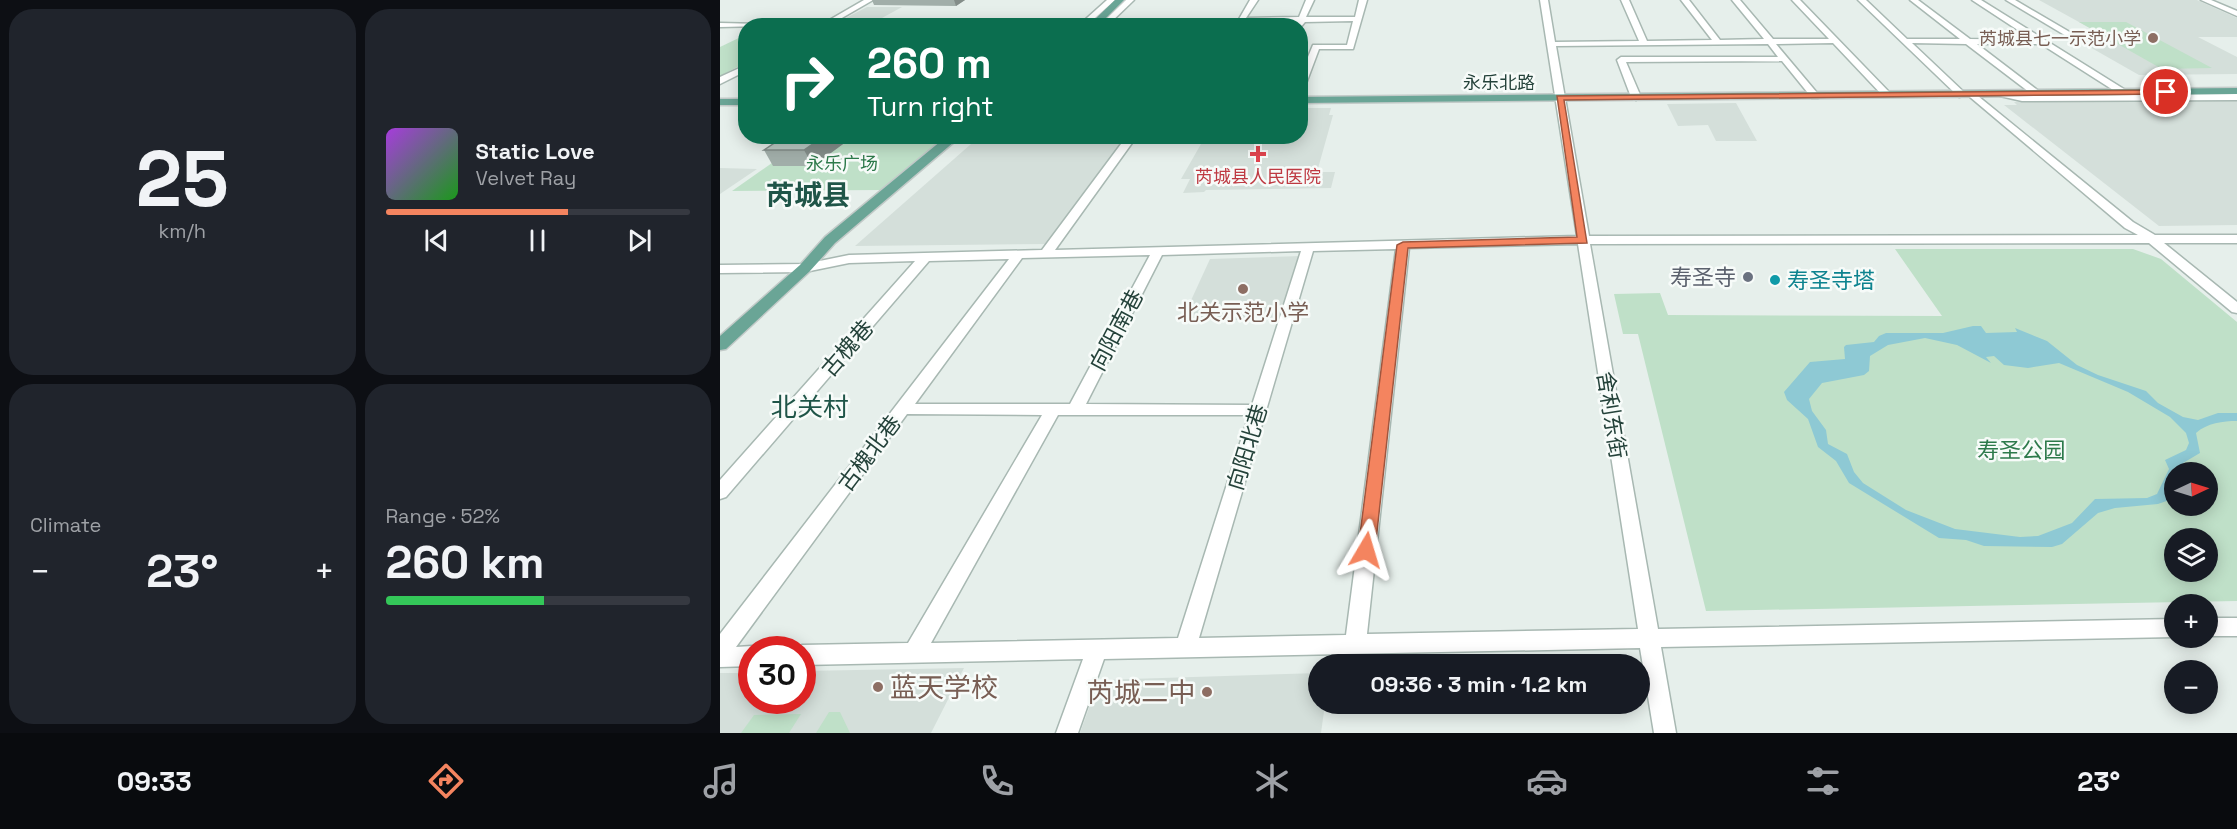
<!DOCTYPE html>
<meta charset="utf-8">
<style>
:root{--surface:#171b24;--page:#20242c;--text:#f1f3f6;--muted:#9ea1a6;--line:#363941;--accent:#f4845f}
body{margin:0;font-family:"Space Grotesk","Noto Sans SC",sans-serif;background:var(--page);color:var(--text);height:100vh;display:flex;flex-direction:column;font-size:22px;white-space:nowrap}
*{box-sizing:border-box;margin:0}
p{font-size:20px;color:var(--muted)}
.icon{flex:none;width:33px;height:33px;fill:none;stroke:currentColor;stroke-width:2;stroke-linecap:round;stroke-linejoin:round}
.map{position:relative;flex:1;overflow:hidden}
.side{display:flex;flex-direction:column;gap:9px;padding:9px;background:#0d0f14;width:720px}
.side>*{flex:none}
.top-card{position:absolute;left:18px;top:18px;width:570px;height:126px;border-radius:24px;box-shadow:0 3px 15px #0003;background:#0b6e4f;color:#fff;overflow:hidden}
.needle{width:39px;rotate:86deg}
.fabs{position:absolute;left:1444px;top:462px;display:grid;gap:12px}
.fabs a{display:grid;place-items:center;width:54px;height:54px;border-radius:50%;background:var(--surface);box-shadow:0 3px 15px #0003;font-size:30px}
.speed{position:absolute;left:18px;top:636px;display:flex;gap:12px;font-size:30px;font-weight:700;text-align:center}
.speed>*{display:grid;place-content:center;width:78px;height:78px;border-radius:50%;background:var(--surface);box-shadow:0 3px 15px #0003;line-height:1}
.speed .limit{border:9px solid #d22;background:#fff;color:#111}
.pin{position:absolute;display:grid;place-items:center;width:51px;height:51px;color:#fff;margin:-26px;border:3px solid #fff;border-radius:50%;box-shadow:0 2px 6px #0007}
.me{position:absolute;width:66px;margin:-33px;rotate:7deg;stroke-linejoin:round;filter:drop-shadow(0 0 4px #0008)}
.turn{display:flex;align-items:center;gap:21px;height:126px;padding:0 30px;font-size:27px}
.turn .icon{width:78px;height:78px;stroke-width:2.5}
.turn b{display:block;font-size:42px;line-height:51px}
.big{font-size:45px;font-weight:800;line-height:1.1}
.side .widget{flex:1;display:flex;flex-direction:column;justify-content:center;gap:9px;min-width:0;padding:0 21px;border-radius:24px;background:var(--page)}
.side .dial{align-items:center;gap:0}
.dial b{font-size:78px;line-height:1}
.song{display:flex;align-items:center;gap:18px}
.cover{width:72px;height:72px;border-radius:9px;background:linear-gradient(135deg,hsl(280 70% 55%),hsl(120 70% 35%))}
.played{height:6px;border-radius:3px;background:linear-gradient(90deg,var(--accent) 60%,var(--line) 60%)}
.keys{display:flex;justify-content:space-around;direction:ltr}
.heat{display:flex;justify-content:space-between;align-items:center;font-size:33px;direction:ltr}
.charge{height:9px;border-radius:4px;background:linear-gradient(90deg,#34c759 52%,var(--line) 0)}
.side .tiles{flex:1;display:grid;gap:9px;grid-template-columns:repeat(2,1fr)}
.trip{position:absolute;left:588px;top:654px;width:342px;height:60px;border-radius:30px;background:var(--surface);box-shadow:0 3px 15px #0003;font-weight:800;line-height:60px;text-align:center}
.menu{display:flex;height:96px;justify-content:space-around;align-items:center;background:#090b0e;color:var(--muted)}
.menu .icon{width:42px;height:42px}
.menu .current{color:var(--accent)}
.menu b{font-size:27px;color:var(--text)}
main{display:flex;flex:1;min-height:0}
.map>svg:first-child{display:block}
.built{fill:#d4dfda}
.green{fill:#bfe0c8;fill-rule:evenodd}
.water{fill:#8ec9d4;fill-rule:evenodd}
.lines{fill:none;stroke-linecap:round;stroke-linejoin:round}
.minor-casing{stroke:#a8b8b2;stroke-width:3}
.major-casing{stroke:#c2cac8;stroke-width:3}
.minor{fill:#fff;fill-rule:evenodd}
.major{fill:#6aa596;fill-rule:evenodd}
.wall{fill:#a1aea9}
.shaded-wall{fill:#838d89}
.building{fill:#bbcac4;stroke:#838d89;stroke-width:1.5}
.route{fill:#f4845f;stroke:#9f563e;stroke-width:1.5}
.education-dot{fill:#8d6e63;stroke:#f7fbf9;stroke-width:2}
.health-dot{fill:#e0444e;stroke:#f7fbf9;stroke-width:2}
.worship-dot{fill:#6b7280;stroke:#f7fbf9;stroke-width:2}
.culture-dot{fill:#0f9aa8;stroke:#f7fbf9;stroke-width:2}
.labels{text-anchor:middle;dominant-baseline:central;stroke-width:5;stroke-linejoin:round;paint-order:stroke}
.far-education-label{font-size:18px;fill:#785e54;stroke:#f7fbf9;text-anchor:end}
.far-street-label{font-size:18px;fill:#24423a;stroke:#f7fbf9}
.far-park-label{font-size:18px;fill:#2d7a4b;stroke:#f7fbf9}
.far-health-label{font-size:18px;fill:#be3a42;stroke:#f7fbf9}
.worship-label{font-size:22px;fill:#5b616d;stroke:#f7fbf9;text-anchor:end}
.culture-label{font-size:22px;fill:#0d838f;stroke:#f7fbf9;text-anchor:start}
.education-label{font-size:22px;fill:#785e54;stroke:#f7fbf9}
.street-label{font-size:22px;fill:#24423a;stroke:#f7fbf9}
.park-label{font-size:22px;fill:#2d7a4b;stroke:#f7fbf9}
.quarter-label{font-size:26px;fill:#1f5548;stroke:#f7fbf9}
.near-education-label{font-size:27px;fill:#785e54;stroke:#f7fbf9;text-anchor:start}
.far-town-label{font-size:28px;font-weight:bold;fill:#1f5548;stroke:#f7fbf9}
</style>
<main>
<section class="side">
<div class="tiles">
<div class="widget dial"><b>25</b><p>km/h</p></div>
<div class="widget">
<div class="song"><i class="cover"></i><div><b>Static Love</b><p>Velvet Ray</p></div></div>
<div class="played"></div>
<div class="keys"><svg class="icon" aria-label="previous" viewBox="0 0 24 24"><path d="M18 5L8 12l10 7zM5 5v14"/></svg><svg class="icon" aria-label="pause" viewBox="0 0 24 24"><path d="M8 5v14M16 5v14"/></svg><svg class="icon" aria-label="next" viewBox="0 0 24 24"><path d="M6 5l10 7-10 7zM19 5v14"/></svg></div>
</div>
<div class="widget"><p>Climate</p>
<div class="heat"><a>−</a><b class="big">23°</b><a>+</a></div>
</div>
<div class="widget"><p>Range · 52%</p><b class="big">260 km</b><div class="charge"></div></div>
</div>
</section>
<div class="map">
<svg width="1517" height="733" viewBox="0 0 1517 733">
<rect width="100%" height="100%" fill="#e6efeb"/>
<g class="built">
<path d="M1319,0H1477L1517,18V37H1478L1517,57V74L1419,75L1361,42H1366L1362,39L1388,38Z"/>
<path d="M147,7H182L162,18H126Z"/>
<path d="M232,19H245L349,20L342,26L198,25L204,22Z"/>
<path d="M1517,100V225L1439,226L1284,105H1297L1294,102L1349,101Z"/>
<path d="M1016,103L1037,141H996L988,125L958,126L947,104Z"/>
<path d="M581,108H611L609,115H613L597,172H615L611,188L486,190L484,192L463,193L470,179H461L485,137L580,136Z"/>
<path d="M259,137H408L330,244L135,246Z"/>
<path d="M0,168L37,169L0,194Z"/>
<path d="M581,256L561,320H462L490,259Z"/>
<path d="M244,668L211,733H0V673H31L32,700H82L83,671Z"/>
<path d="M598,673V704H605L601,733H360L379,680Z"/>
</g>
<g class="green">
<path d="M1359,22H1406L1492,68L1442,69Z"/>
<path d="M25,35V63L0,76V47Z"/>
<path d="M89,137H226L162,190L12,191Z"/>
<path d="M1175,249H1413L1441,259L1517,322V601L986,611L918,334H903L894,294L940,293L948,315L1222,316ZM1455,472H1488V506H1455ZM1455,538H1488V572H1455Z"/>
<path d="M109,712H120L130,733H96Z"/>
<path d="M81,714L69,733H21L34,715Z"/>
</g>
<path class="water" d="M1253,326H1261L1266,333L1297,332L1295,328L1327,341L1357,365L1378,375L1426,391L1438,403L1463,417L1478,420L1498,413H1517V421C1503,421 1487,423 1476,433L1480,453L1463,463L1468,472H1455V498L1438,504L1395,508L1378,513L1342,544L1332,547L1264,546L1246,540L1219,538L1129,483L1116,461L1098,447L1088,419L1067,400L1064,392L1090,362L1125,359L1124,347L1126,345L1154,342L1159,336L1166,333H1223ZM1205,338L1237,345L1271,363L1266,357L1274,356L1284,365L1308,368L1339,363L1408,392L1450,417L1466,433L1469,443L1466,450L1445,460L1449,469L1437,494L1427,498L1375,499L1352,523L1318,536L1300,537L1235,529L1186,510L1143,483L1134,472L1127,454L1108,444L1106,430L1092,411L1089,399L1102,383L1144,375L1149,371L1150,356L1168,345Z"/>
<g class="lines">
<g class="minor-casing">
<g id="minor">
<path d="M144,0H153L108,26H99Z"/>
<path d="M387,0H395L366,26H358Z"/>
<path d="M406,0H414L387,26H379Z"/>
<path d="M530,0H538L526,18L579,17L586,0H594L586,17H635L639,0H647L633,49H599L584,89L580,92V76L593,45H627L633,21L585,22L580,28V26H575L577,22H524L521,26H515Z"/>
<path d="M820,0H828L835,42L919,41L901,0H909L927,41L992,40L961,0H969L1000,40L1044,39L1012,0H1020L1053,39H1109L1072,0H1080L1172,95L1164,97L1113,43L1056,44L1098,94V98H1092L1062,61L906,62L921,97L916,100L911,97L897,60L901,57H1058L1048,44L836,46L869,236L1418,235L1405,228L1250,97V93L1253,92L1413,222L1435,235H1517V243H1444L1517,302V313L1512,312L1429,243L870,244L938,629L1455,619V637L941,647L956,733H934L920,648L384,659L358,733H336L363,659L82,665V650H74L82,645L188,643L322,415L187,414L16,647L32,646L40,649L32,650V666L0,667V634L289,259L209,261L6,497L0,499V480L195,261L129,263L85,272L0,273V265L85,264L129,255L322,250L407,136H417L335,250L857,236ZM858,244L918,629L647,634L689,248ZM676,249L626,635L479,638L593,251ZM581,251L532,405L366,404L442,255ZM430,255L350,404H195L302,258ZM338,415H529L458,638L211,643Z"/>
<path d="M1138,0H1146L1187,39H1240L1190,0H1198L1250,39L1313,40L1252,0H1261L1407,91V95L1517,94V100L1302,101L1280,96L1278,94L1283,91L1313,95L1246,44L1192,43L1247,95L1239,97ZM1257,44H1321L1401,95H1321L1320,92Z"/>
<path d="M1286,0H1295L1365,41L1358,43Z"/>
<path d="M1481,0H1491L1517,11V16Z"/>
<path d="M0,23L41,24L44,26L0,27Z"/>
<path d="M26,65V71L0,84V77Z"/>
<rect x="1488" y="618" width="29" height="18"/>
</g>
</g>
<g class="major-casing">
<g id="major">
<path d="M395,0H404L378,26H368Z"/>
<path d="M1517,88V94L580,103V97Z"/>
<rect x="0" y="99" width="26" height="6"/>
<path d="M227,136H241L115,243L90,271L6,349L0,350V336L80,265L105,237Z"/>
</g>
</g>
<use href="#minor" class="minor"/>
<use href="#major" class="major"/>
</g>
<g class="wall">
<path d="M152,0H245L236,6L154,5Z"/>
<path d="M134,136L93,166H53L44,150Z"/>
</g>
<g class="shaded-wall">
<path d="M234,0H245L236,6Z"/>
<path d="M104,136H134L93,166L84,150Z"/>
</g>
<path class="building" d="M65,136H104L84,150H44Z"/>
<path class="route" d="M1446,90L1449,94L844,100L867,243L688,248L655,550L652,555H640L638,550L677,245L683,242L857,237L837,96Z"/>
<g class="education-dot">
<circle cx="1433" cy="38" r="6"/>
<circle cx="523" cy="289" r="6"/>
<circle cx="158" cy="687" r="6"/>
<circle cx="487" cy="692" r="6"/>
</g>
<path class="health-dot" d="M535 145h6v6h6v6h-6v6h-6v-6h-6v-6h6z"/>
<circle class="worship-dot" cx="1028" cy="277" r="6"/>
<circle class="culture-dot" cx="1055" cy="280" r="6"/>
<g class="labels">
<g class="far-education-label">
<text x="1421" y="38">芮城县七一示范小学</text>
</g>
<g class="far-street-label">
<text x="779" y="82">永乐北路</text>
</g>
<g class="far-park-label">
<text x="122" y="163">永乐广场</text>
</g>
<g class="far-health-label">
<text x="538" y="176">芮城县人民医院</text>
</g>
<g class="worship-label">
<text x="1016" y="277">寿圣寺</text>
</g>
<g class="culture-label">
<text x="1067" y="280">寿圣寺塔</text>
</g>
<g class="education-label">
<text x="523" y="312">北关示范小学</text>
</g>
<g class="street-label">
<text transform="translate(396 330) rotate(-62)">向阳南巷</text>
<text transform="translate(127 348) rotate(-49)">古槐巷</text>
<text transform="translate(892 415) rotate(81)">舍利东街</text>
<text transform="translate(527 447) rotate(-73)">向阳北巷</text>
<text transform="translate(149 453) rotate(-53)">古槐北巷</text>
</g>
<g class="park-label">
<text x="1301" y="450">寿圣公园</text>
</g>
<g class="quarter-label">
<text x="90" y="407">北关村</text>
</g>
<g class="near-education-label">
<text x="170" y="687">蓝天学校</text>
<text x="475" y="692" text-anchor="end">芮城二中</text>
</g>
<g class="far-town-label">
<text x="88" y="195">芮城县</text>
</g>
</g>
</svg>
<div class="fabs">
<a><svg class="needle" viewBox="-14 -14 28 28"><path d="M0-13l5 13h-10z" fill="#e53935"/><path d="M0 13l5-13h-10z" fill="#9ea1a6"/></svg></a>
<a><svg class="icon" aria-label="layers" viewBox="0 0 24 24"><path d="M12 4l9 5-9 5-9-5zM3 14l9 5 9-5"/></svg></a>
<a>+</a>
<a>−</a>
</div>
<div class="speed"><div class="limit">30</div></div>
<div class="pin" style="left:1446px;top:92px;background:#d93025"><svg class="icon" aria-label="arrive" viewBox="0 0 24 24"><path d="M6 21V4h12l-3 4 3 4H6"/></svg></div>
<svg class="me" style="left:646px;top:550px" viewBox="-20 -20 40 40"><path d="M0-17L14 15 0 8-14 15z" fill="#f4845f" stroke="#fff" stroke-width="4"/></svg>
<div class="trip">09:36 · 3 min · 1.2 km</div>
<div class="top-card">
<div class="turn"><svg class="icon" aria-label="right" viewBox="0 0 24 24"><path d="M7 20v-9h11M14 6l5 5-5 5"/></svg><div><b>260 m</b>Turn right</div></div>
</div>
</div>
</main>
<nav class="menu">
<b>09:33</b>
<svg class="icon current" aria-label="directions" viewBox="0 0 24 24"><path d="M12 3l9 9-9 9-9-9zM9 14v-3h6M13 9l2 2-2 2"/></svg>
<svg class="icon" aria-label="music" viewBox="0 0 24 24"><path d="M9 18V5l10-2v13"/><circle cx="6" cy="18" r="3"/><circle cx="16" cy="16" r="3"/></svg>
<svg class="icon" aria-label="phone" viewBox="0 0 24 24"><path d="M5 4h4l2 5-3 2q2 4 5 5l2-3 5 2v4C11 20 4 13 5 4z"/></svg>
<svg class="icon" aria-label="climate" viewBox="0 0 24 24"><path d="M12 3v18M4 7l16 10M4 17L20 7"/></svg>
<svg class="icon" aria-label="car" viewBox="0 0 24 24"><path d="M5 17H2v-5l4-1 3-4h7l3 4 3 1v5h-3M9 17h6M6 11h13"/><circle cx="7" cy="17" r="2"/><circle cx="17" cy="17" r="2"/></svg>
<svg class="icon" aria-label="filters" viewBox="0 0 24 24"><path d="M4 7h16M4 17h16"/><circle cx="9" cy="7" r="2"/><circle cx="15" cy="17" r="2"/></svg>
<b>23°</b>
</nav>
